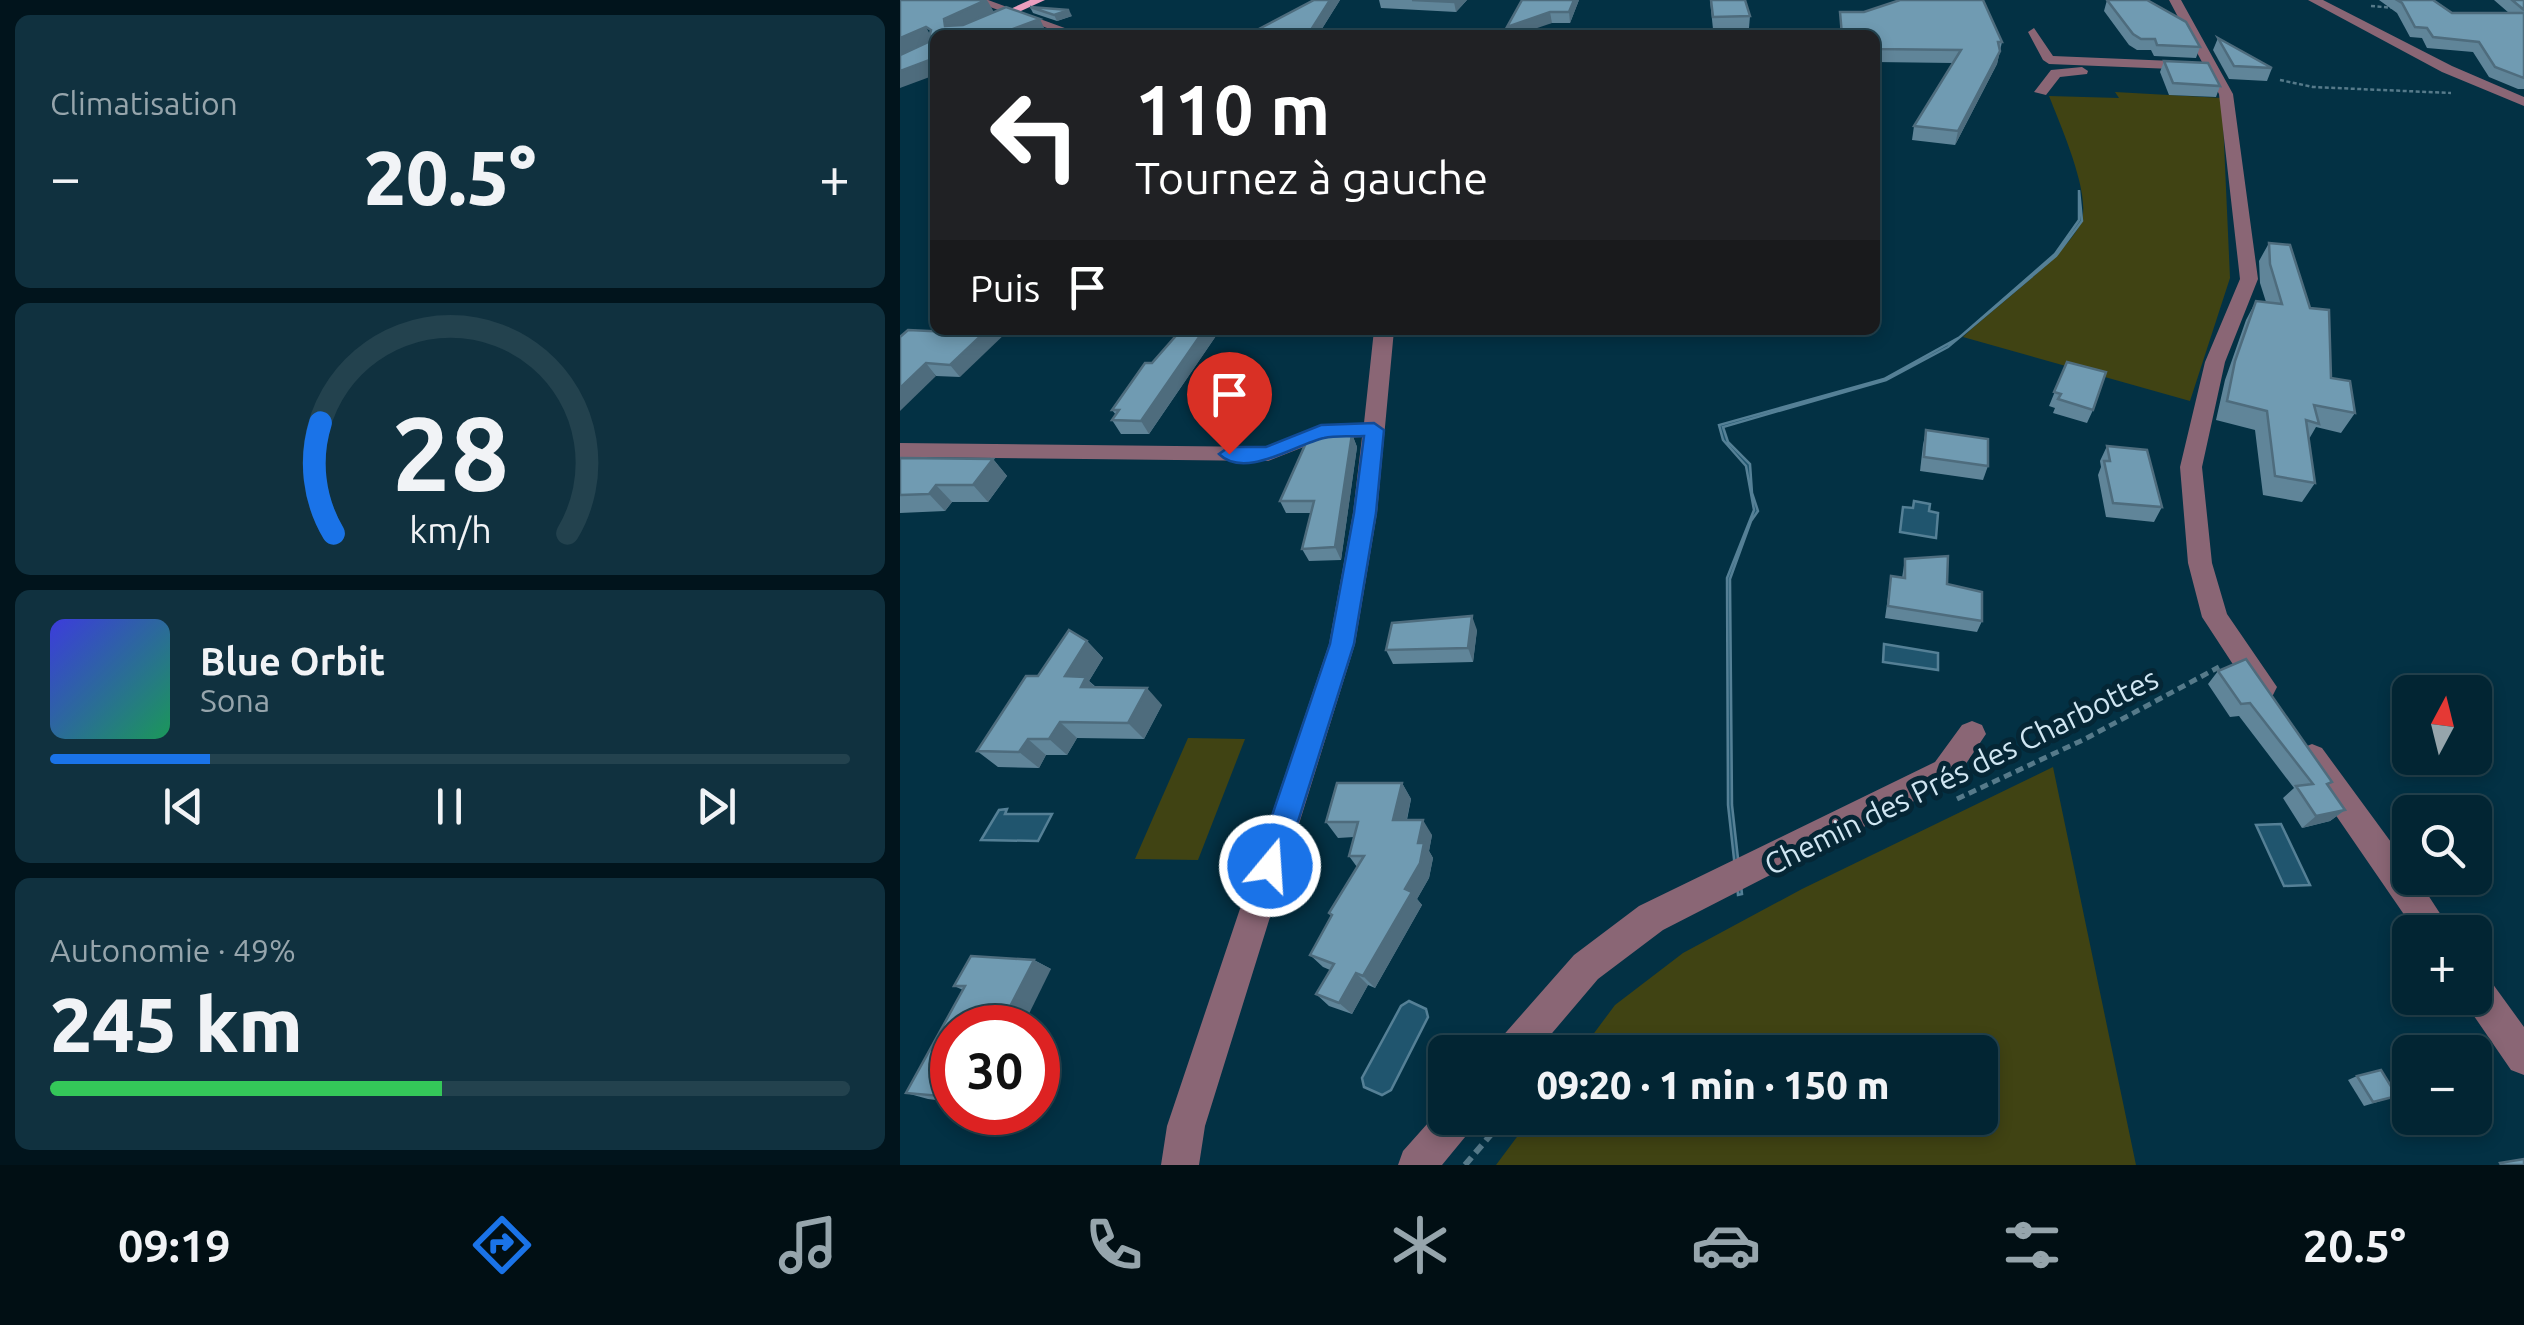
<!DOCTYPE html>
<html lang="fr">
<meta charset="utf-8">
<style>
:root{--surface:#022533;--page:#10313f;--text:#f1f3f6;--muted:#96a5ac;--line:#23424e;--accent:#1a73e8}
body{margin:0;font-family:Ubuntu,sans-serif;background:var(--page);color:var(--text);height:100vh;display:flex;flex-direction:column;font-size:38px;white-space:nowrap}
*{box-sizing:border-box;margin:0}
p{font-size:32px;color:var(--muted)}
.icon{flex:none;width:55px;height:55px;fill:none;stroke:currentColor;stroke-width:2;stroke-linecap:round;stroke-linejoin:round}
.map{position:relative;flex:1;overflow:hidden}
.side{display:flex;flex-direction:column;gap:15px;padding:15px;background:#01141c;width:900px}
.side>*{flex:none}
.guide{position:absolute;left:30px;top:30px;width:950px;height:305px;border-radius:15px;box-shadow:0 5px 15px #0003,0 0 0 2px var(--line);background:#202124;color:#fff;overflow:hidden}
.needle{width:65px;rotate:7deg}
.buttons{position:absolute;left:1492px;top:675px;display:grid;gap:20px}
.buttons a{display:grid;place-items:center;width:100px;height:100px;border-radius:15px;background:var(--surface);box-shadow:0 5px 15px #0003,0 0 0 2px var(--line);font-size:50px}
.speed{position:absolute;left:30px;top:1005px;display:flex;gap:20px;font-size:50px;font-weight:700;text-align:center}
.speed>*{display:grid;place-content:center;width:130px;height:130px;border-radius:50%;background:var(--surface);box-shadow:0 5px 15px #0003,0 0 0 2px var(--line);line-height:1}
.speed .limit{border:15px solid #d22;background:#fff;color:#111}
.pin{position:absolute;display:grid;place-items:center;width:85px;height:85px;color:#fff;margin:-102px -42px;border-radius:50% 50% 50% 0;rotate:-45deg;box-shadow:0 0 10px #0007}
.pin .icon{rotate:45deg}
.me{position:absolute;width:110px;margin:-55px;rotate:18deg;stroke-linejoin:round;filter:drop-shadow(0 0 8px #0008)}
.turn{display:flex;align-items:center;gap:35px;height:210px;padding:0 40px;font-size:45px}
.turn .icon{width:130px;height:130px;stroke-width:2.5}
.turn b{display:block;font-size:70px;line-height:85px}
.then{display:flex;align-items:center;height:95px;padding:0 40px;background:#0003;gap:20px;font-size:38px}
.big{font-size:75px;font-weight:800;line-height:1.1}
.side .tile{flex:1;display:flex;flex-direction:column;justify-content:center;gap:15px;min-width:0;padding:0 35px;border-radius:15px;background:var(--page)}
.side .dial{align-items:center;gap:0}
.dial svg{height:260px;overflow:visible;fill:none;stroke:var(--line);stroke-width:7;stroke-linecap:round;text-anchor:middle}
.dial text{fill:var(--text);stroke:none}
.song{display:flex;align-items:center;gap:30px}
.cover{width:120px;height:120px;border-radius:15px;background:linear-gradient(135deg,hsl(240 70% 55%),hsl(150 70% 35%))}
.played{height:10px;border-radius:5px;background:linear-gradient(90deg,var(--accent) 20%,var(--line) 20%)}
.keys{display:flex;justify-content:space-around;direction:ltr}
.heat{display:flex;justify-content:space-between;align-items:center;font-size:55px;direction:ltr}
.charge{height:15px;border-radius:8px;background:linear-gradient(90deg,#34c759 49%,var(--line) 0)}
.trip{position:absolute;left:528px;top:1035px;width:570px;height:100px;border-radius:15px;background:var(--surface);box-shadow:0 5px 15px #0003,0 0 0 2px var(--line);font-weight:800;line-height:100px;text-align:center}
.tab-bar{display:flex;height:160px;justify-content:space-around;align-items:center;background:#010f14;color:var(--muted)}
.tab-bar .icon{width:70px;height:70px}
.tab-bar .active{color:var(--accent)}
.tab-bar b{font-size:45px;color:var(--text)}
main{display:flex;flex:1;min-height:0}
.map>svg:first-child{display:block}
.green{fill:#404313}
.water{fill:#20556e;stroke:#558096;stroke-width:2.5}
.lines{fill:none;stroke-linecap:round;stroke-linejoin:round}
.path-far2{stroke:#567a8a;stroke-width:2.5;stroke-dasharray:4 2.5;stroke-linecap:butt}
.path-far1{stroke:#567a8a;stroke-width:5;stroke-dasharray:8 5;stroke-linecap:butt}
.path{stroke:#567a8a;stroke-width:6;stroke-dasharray:10 6;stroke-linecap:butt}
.minor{fill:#8a6675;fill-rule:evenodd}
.major{fill:#e99ebe;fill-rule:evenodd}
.wall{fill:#608599}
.shaded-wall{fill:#4e6c7d}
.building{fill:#709bb2;stroke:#4e6c7d;stroke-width:2.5}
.route{fill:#1a73e8;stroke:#114b97;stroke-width:2.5}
.labels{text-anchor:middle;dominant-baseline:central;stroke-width:10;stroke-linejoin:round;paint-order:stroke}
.street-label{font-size:30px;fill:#d0e6f2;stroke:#052635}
</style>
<main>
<section class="side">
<div class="tile"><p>Climatisation</p>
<div class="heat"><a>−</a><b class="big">20.5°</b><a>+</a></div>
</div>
<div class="tile dial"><svg viewBox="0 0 100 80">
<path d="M14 69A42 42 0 1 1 86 69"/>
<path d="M14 69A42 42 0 0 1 10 35" stroke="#1a73e8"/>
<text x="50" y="56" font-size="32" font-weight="700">28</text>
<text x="50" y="72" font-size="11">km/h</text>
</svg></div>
<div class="tile">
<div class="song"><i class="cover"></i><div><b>Blue Orbit</b><p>Sona</p></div></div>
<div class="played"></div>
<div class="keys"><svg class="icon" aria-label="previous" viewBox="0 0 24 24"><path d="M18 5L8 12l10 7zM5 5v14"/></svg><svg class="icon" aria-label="pause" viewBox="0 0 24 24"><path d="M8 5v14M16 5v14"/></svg><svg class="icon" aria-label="next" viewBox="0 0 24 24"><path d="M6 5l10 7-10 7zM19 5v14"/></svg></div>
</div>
<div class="tile"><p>Autonomie · 49%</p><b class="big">245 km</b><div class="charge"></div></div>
</section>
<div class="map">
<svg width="1624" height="1165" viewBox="0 0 1624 1165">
<rect width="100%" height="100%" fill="#033144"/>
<g class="green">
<path d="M1215,92L1322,98L1330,278L1290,401L1063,337C1092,309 1168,255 1181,222C1192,196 1160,124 1149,96L1219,98Z"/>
<path d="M288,738L345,739L298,860L235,859Z"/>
<path d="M1153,767L1236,1165H596L631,1118H1080V1052H680L715,1005L783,953L902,889Z"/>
</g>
<g class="water">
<path d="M1179,190L1182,221L1156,256L1048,347L986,380L823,427L828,442L850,464L852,493L858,511L851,521L830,579L832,805L842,894L838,895L828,805L827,578L854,510L846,466L823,440L819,425L984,379L1060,337L1155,254L1179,220Z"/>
<path d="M1014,501L1030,504L1029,511L1038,513L1036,538L1000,532L1003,507L1013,508Z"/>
<path d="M984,644L1038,653V670L983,662Z"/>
<path d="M107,809L105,814H152L138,841L81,840L99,810Z"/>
<path d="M1381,824L1410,885L1384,886L1356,825Z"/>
<path d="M509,1001L526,1009L528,1017L491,1090L482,1095L464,1087L462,1078L501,1006Z"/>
</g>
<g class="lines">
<g class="path-far2">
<path d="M1471,6L1495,8"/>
<path d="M1380,80L1413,87L1551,93"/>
</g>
<path class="path-far1" d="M1057,799L1185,739L1319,667"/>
<path class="path" d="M565,1165L605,1118"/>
<g class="minor">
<path d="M71,0H88L184,35H166Z"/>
<path d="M1269,0H1281L1333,94L1358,279L1325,362L1302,467L1312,563L1327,614L1377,687L1373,695L1363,699L1353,695L1302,617L1288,563L1280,467L1305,362L1340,279L1319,94Z"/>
<path d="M1408,0H1423L1552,66L1624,97V106L1542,72Z"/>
<path d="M1134,28L1153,56L1297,62L1303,66L1297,70L1149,64L1143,60L1128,32Z"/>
<path d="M1182,67L1188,71L1187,74L1160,77L1146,95L1134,92L1151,70Z"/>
<path d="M474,330H494L477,513L455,644L305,1126L299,1165H261L267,1126L429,644L453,513L462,437L424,439L368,461L0,457V443L366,447L421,425L464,423Z"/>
<path d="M1072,721L1082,725L1086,734L1055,780L763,930L698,979L636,1052H595L600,1039L674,955L739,906L1035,762L1062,725Z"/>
<path d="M1412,744L1422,748L1510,868V878H1517L1552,932H1516L1402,766L1397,757L1402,748Z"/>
<path d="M1575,971L1587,976L1624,1027V1075L1611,1070L1563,1000L1575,998Z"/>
<path d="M544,1105L545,1118H576L570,1131L542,1165H498L503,1151Z"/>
</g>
<path class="major" d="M130,0H145L69,35H53Z"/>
</g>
<g class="wall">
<path d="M414,0H440L418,35H356L355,31Z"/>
<path d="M479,0H567L556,12L481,8Z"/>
<path d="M679,0L670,23H652L607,27Z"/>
<path d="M810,0H845L850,16L849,28L813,29Z"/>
<path d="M1207,0L1300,47L1296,58L1254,56L1251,50H1237L1229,45L1204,11Z"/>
<path d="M1479,0H1533L1552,13H1609L1594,0H1624V89H1618L1589,77L1573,52L1527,48L1522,38L1510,37L1497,13Z"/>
<path d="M130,7L172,16L157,21L133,13Z"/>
<path d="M940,12L1102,42L1097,64L1055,145L1012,140L1014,126L1053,63L975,62V35H940Z"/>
<path d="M1318,38L1372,68L1367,81L1329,79L1313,50Z"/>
<path d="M1264,61L1320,86L1316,97L1269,95L1260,72Z"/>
<path d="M1369,243L1431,378L1455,413L1441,433L1416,427L1409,439L1415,483L1402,502L1363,495L1355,430L1316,420L1325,380L1346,320L1356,301L1366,302L1360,283L1359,261Z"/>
<path d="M281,330H320L249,434H221L212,420L216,415L212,410Z"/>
<path d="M50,332L60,377L36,376L0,337Z"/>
<path d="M1167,362L1193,410L1187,423L1153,413L1155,408L1149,406Z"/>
<path d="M1026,430L1088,466L1083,480L1020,471L1023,445Z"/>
<path d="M452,434L457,447L441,560L409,561L402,549L411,513H386L380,501Z"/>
<path d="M1207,446L1262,507L1254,522L1206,517L1198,475L1201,467L1200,461Z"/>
<path d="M0,458L93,459L107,476L88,502H52L45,511L0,513Z"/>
<path d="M1005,559L1047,584L1082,621L1077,632L985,618L991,576L1002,578Z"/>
<path d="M577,630L573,662L493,664L486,650Z"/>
<path d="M187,641L203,658L189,681L196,687L262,705L244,739L177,738L167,755H146L139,768L98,767L77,751L138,676Z"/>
<path d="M1346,659L1445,810L1430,821L1402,828L1383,798L1394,788L1339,716L1330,717L1308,684L1318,671Z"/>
<path d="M502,783L511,799L507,820L532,835L529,851L533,858L529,878L517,899L522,905L475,988L468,985L452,1014L429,1006L416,994L430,970L423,967L410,955L431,916L429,913L457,867L449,856L454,837L438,838L426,822Z"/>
<path d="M134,960L151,969L52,1028V1102L28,1099L6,1093L63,990L54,986Z"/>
<path d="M1457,1076L1497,1096L1464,1106L1448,1080Z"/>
</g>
<g class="shaded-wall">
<path d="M87,0L94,12L51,32L45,26L44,19Z"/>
<path d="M430,0H440L418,35H412L411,30Z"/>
<path d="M556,0H567L556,12L554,2Z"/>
<path d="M674,0H679L670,23L669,12Z"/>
<path d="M169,10L172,16L157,21L154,15Z"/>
<path d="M650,12L652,23L617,35H609L607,27Z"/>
<path d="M140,19L146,32L138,35H97Z"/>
<path d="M26,27L33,40L0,55V38Z"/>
<path d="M1100,51L1097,64L1055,145L1058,131Z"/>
<path d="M35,58V75L0,88V71Z"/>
<path d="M87,330H109L60,377L50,365Z"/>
<path d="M304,330H320L249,434L241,421Z"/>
<path d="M26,363L36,376L0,411V388Z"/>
<path d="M452,434L457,447L441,560L435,547Z"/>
<path d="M93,459L107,476L88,502L73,485Z"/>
<path d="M36,485L52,502L45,511L29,494Z"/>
<path d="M572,616L577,630L573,662L568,648Z"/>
<path d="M187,641L203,658L189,681L202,694L197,704L165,676Z"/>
<path d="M247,688L262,705L244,739L228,723Z"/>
<path d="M160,722L177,738L167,755L149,739Z"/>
<path d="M128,739L146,755L139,768L119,752Z"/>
<path d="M502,783L511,799L503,836L493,820Z"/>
<path d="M1445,810L1430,821L1402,828L1416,816Z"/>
<path d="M523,820L532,835L529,851L533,858L529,878L517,899L522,905L475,988L463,976L505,889Z"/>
<path d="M134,960L151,969L122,1028H99Z"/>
<path d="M456,973L468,985L452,1014L439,1003Z"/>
</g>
<g class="building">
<path d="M0,0H86L44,19L45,26L63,25L106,7L140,19L97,35H35V58L0,71V55L28,42L31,30L26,27L0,38Z"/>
<path d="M414,0H430L411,30L355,31Z"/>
<path d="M512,0H556L554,2Z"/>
<path d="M622,0H674L669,12H650L607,27Z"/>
<path d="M811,0H845L850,16L813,17Z"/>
<path d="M1000,0H1083L1102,42H1098L1100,51L1058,131L1014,126L1061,50L975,49V35H942L940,12H964Z"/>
<path d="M1207,0H1247L1286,22L1300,47L1257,45L1255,39H1241L1233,34Z"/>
<path d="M1497,0H1533L1552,13H1624V78L1595,67L1579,42L1533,37L1527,28L1515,27L1502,3Z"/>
<path d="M1612,0H1624V10Z"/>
<path d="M130,7L169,10L154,15Z"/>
<path d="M1318,38L1372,68L1334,66Z"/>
<path d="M1264,61L1308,63L1320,86L1273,83Z"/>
<path d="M1369,243L1390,245L1410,308L1429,310L1431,378L1450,381L1455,413L1414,405L1419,424L1406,420L1415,483L1375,476L1367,411L1327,401L1335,361L1356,301L1382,304L1370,264Z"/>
<path d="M8,330L50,332L53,330H87L50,365L26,363L0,388V337Z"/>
<path d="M281,330H304L241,421L212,420L219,410H212L245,363H252Z"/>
<path d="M1167,362L1206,372L1193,410L1158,399L1161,394L1154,392Z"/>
<path d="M1026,430L1088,439V466L1024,457Z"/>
<path d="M410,434H452L435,547L402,549L414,501H380Z"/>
<path d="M1207,446L1247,450L1262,507L1213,503L1204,461H1210Z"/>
<path d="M0,458L93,459L73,485H36L29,494L0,495Z"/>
<path d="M1048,556L1047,584L1082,592V621L988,606L991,576L1005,578V559Z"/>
<path d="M572,616L568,648L486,650L492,623Z"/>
<path d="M169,630L187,641L165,676L186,677L181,687L247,688L228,723L160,722L149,739H128L119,752L77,751L126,676H138Z"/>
<path d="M1346,659L1432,782L1427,784L1445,810L1416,816L1396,786L1413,784L1350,703L1341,704L1318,671Z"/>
<path d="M437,783H502L493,820H523L518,843H524L520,863L505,889L512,892L463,976L456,973L439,1003L416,994L434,964L410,955L432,915L429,913L464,856H449L458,822H426Z"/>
<path d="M71,956L134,960L99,1028H52V1097L6,1093L65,986H54Z"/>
<path d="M1481,1070L1497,1096L1473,1102L1457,1076Z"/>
<path d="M1624,1159V1165H1601L1600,1163Z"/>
</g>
<path class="route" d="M474,423L484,430L476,513L454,644L384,866L380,876L370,880L360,876L355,866L430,644L454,513L464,436C451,437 436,435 424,438C396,444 345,480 319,454L329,447H366L421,425Z"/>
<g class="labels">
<g class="street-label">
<text transform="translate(1061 771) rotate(-26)">Chemin des Prés des Charbottes</text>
</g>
</g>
</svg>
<div class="buttons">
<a><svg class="needle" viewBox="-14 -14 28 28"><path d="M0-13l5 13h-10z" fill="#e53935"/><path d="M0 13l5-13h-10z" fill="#96a5ac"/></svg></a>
<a><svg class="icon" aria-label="search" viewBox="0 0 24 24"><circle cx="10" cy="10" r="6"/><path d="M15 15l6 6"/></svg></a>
<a>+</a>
<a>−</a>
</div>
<div class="speed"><div class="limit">30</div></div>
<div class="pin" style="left:329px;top:454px;background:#d93025"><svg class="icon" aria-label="arrive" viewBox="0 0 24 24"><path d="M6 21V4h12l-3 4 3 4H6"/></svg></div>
<svg class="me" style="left:370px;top:866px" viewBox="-20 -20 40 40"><circle r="17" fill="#1a73e8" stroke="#fff" stroke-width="3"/><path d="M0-11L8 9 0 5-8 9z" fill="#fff"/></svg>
<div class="trip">09:20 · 1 min · 150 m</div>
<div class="guide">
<div class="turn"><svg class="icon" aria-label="left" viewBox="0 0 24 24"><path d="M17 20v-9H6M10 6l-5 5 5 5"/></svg><div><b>110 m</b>Tournez à gauche</div></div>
<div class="then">Puis<svg class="icon" aria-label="arrive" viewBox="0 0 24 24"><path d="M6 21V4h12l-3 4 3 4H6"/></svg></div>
</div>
</div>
</main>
<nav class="tab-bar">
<b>09:19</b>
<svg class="icon active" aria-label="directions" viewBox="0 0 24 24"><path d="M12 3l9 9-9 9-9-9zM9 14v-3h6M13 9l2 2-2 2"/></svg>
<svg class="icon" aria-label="music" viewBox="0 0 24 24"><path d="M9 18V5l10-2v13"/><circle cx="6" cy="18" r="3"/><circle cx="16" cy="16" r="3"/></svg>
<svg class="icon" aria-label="phone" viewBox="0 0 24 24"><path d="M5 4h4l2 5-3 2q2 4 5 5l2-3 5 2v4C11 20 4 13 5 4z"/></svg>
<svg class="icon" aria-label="climate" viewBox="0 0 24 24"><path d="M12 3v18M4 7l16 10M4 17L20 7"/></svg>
<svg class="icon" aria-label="car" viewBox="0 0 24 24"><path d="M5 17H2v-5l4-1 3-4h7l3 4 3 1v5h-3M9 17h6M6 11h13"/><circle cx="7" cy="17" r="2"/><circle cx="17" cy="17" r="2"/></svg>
<svg class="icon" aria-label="filters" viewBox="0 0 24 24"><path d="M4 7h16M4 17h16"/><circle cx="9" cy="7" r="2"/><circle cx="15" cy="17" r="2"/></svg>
<b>20.5°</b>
</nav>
